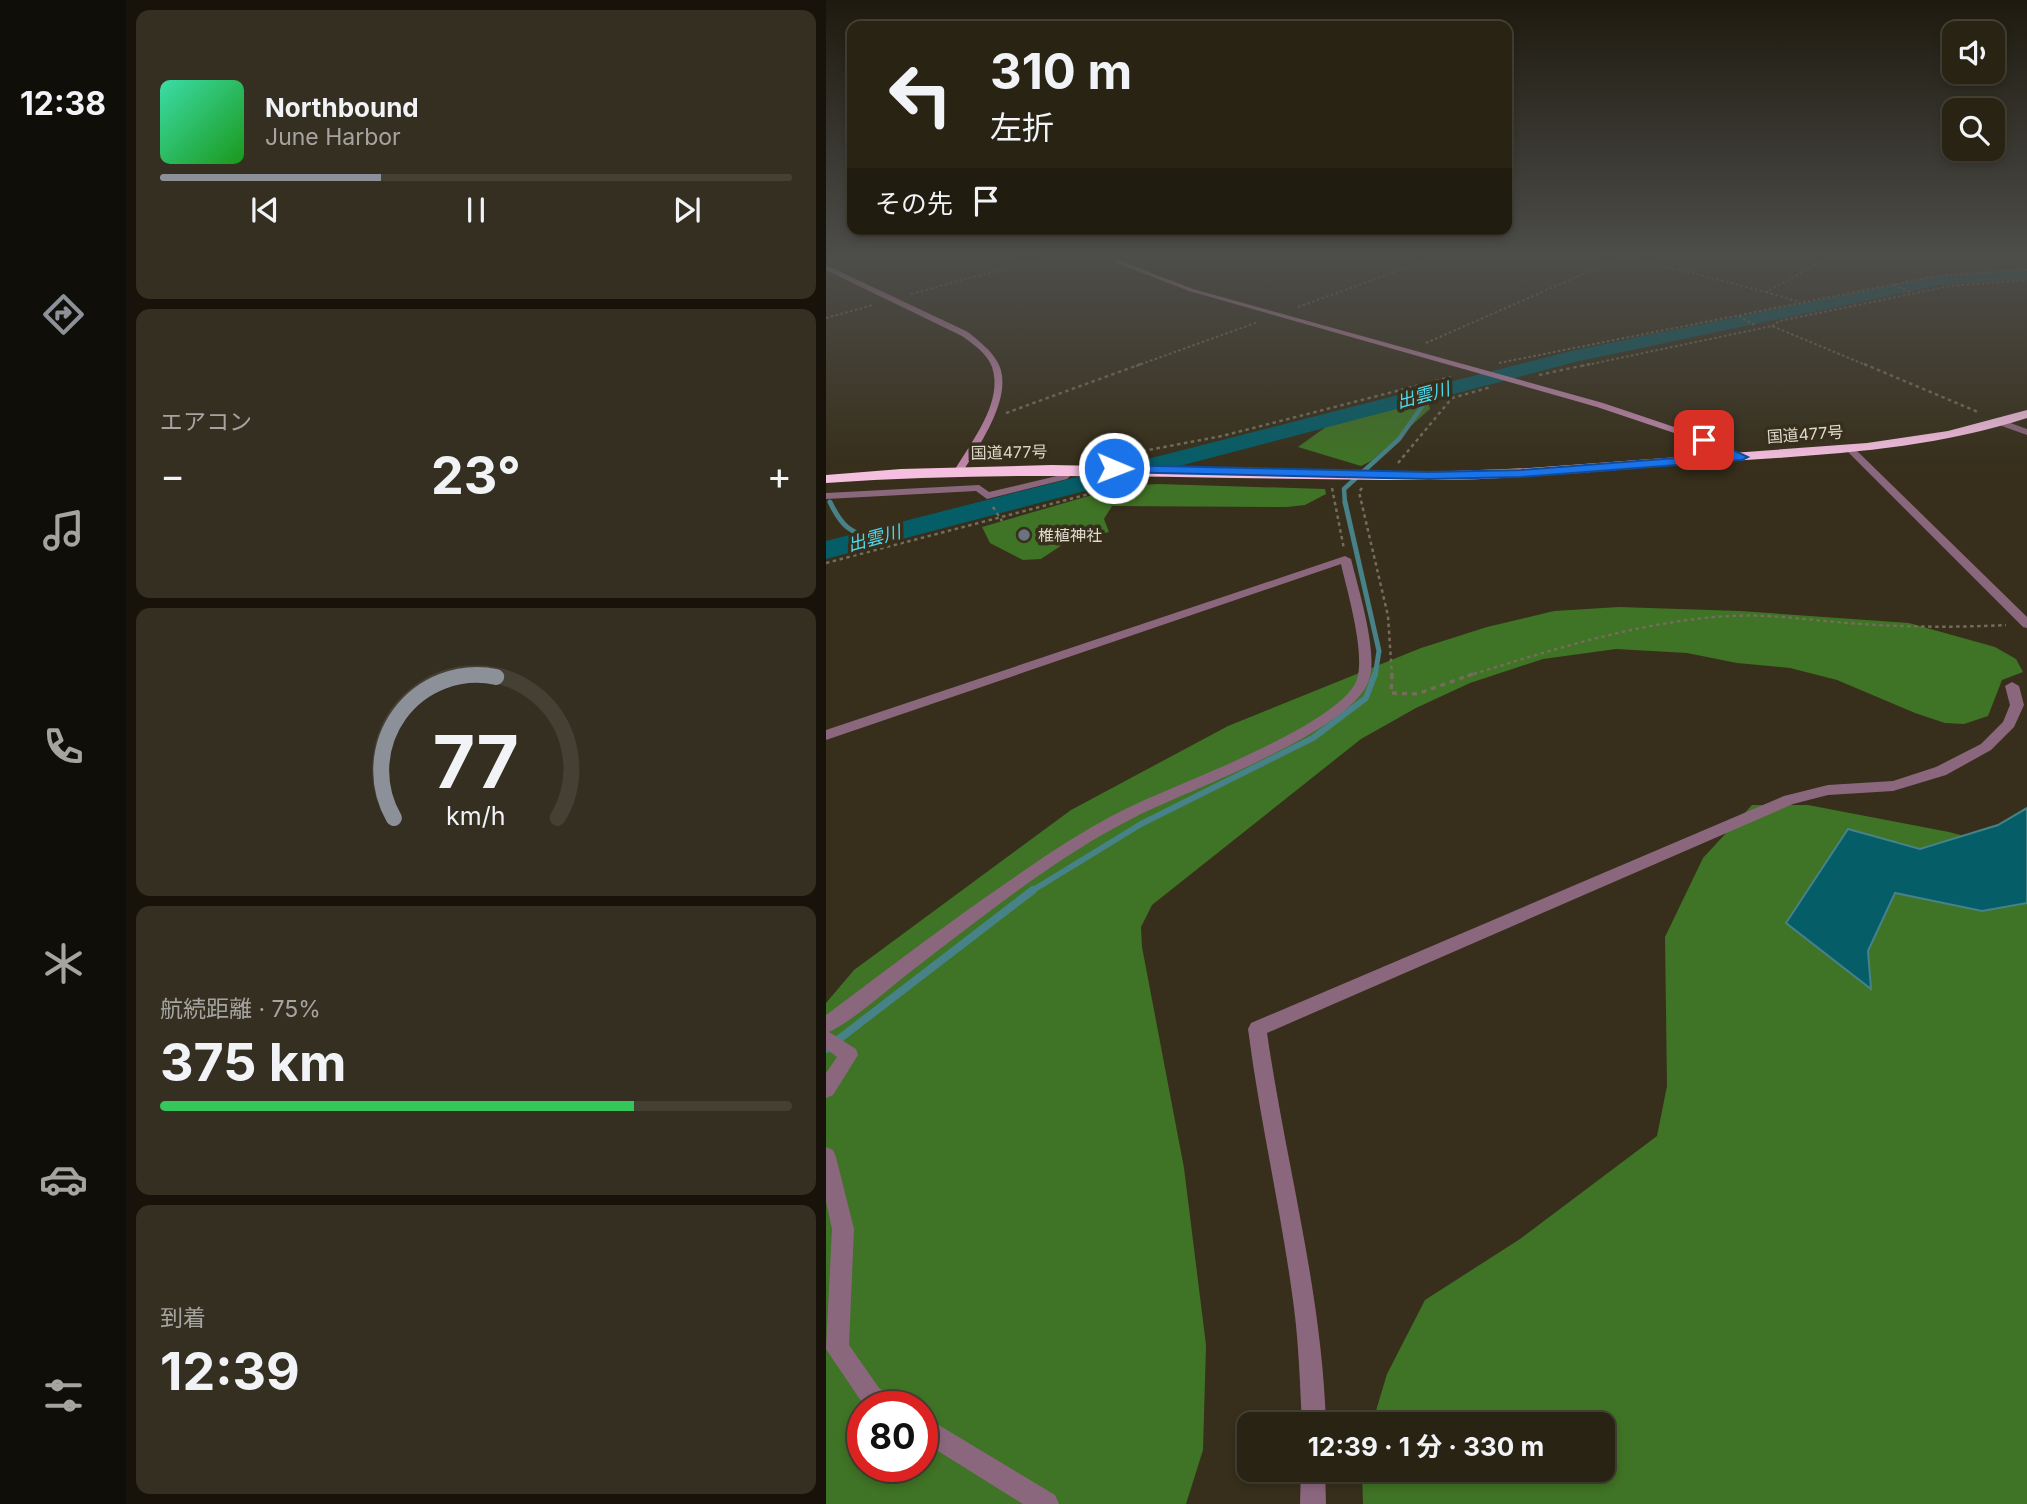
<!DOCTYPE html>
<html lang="ja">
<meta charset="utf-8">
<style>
:root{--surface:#292314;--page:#352f22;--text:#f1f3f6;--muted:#a5a4a0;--line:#454034;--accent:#8c9099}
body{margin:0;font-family:Inter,"Noto Sans JP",sans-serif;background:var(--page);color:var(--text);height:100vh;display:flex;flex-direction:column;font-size:26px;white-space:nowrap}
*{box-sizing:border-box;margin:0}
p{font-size:23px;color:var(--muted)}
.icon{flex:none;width:38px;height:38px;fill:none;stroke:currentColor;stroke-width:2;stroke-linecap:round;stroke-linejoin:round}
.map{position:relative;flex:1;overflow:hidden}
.panel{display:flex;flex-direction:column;gap:10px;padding:10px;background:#17130b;width:700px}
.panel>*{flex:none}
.guide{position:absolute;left:21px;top:21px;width:665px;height:214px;border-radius:14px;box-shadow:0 4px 10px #0003,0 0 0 2px var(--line);background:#292314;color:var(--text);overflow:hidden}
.tools{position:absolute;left:1116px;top:21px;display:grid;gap:14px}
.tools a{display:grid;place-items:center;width:63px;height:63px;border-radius:14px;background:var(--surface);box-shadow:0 4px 10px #0003,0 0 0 2px var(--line);font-size:35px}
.speed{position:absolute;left:21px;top:1391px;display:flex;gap:14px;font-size:35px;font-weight:700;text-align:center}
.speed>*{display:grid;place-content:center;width:91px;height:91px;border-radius:50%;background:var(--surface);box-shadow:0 4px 10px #0003,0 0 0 2px var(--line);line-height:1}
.speed .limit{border:10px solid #d22;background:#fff;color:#111}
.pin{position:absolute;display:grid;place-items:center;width:60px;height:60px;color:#fff;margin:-30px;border-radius:14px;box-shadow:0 4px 10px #0006}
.me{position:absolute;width:77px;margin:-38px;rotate:91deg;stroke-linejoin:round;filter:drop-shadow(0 0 5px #0008)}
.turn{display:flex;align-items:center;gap:24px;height:147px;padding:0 28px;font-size:32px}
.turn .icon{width:91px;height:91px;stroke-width:2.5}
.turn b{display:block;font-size:49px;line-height:60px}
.then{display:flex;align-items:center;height:66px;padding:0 28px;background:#0003;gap:14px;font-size:26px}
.big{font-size:52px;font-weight:700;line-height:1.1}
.panel .tile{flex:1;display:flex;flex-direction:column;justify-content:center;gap:10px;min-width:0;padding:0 24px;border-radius:14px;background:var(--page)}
.panel .dial{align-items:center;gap:0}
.dial svg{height:182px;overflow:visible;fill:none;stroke:var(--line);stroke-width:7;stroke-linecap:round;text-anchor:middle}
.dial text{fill:var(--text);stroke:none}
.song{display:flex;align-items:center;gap:21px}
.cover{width:84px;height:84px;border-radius:10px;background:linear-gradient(135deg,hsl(160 70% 55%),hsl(120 70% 35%))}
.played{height:7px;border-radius:4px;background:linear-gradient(90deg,var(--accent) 35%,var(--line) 35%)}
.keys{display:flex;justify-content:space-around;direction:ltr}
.heat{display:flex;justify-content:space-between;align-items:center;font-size:38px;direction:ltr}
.charge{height:10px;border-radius:5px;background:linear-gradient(90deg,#34c759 75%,var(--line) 0)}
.trip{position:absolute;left:411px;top:1412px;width:378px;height:70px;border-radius:14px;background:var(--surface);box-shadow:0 4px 10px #0003,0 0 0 2px var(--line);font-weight:700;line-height:70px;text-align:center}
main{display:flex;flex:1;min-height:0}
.tabs{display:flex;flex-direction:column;width:126px;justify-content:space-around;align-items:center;background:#100e08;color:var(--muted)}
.tabs .icon{width:49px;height:49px}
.tabs .current{color:var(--accent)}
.tabs b{font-size:32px;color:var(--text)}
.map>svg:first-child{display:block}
.forest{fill:#3f7325;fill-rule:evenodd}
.water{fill:#055d68;stroke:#468287;stroke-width:2}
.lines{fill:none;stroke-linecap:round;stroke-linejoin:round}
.stream-far3{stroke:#468287;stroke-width:4.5}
.stream-far2{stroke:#468287;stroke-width:5}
.stream-far1{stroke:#468287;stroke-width:6}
.stream{stroke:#468287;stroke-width:8}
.river{fill:#055d68;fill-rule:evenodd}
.path-far2{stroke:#746d5c;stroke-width:2;stroke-dasharray:2.5 2.5;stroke-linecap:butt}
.path-far1{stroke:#746d5c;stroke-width:2.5;stroke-dasharray:3.5 3.5;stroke-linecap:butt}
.path{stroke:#746d5c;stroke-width:3.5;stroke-dasharray:5 5;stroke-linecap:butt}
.street{fill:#8b677e;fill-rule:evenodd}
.secondary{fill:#be86a9;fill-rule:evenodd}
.highway{fill:#f5bfe0;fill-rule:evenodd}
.route{fill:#1a73e8;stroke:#114b97;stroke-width:2}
.worship-dot{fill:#6b7280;stroke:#372f1b;stroke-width:2.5}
.labels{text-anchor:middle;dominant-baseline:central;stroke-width:7;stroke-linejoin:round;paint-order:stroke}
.far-street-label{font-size:16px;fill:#dfdace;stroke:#372f1b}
.far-poi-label{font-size:16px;fill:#dfdace;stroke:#372f1b;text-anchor:start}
.far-water-label{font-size:18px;font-style:italic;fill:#4cdaf1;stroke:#372f1b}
</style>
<main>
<nav class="tabs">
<b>12:38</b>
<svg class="icon current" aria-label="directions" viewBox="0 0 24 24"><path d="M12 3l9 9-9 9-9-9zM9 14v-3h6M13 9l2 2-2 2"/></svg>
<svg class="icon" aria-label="music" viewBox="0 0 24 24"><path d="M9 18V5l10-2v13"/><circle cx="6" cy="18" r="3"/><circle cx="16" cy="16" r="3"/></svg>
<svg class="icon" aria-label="phone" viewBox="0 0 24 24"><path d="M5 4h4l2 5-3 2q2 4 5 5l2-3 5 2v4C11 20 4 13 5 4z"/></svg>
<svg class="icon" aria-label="climate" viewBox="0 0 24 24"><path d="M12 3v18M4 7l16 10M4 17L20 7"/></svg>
<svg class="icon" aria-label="car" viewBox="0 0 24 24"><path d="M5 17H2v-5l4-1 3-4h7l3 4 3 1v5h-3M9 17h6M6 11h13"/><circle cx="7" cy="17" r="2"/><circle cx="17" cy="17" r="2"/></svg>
<svg class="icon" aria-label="filters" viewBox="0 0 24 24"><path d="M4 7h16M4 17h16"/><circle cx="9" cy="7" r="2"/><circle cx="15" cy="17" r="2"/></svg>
</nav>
<section class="panel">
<div class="tile">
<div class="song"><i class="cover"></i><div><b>Northbound</b><p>June Harbor</p></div></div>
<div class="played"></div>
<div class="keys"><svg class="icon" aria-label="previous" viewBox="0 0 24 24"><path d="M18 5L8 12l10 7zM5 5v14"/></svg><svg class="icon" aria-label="pause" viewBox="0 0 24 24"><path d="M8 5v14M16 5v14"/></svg><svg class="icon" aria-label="next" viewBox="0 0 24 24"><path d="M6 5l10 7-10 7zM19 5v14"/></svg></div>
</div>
<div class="tile"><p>エアコン</p>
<div class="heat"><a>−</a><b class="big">23°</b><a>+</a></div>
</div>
<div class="tile dial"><svg viewBox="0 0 100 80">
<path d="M14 69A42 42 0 1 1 86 69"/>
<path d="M14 69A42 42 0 0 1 59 7" stroke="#8c9099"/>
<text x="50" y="56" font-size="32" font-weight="700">77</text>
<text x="50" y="72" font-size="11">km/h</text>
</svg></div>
<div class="tile"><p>航続距離 · 75%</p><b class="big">375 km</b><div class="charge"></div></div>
<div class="tile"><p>到着</p><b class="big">12:39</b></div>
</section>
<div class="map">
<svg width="1201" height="1504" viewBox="0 0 1201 1504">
<rect width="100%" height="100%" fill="#372f1b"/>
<g class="forest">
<path d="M601,397L604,409L545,461L535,466L472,447L504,424Z"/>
<path d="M332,484L499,489L500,494L479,505L461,507L286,506L278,519L283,532L239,543L215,559L197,560L164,543L156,527L297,486Z"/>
<path d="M793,607L914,611L1083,623L1169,647L1190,659L1197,672L1176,680L1162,716L1138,724L1119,723L1089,713L1011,680L964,668L911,663L861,653L790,649L717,659L644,683L590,708L535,739L326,905L315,927L316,947L358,1168L380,1345L377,1450L360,1504H0V1003L28,970L245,810L402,726L595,648L661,627L728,611ZM37,1407H96V1466H37Z"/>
<path d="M926,805H982L1123,832L1201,852V1504H537L536,1470H777V1424H546L561,1374L599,1300L694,1239L831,1136L841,1086L839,937L877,858Z"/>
</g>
<path class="water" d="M1201,808V903L1156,911L1069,893L1042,951L1045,989L960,923L1022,829L1094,849L1172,825Z"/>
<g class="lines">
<path class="stream-far3" d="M519,503L518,489L573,439L607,391"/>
<g class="stream-far2">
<path d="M4,502C15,525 24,535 51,537"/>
<path d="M519,502L553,651L549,676"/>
</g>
<path class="stream-far1" d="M204,892L315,824L487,738L540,698L549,674"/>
<path class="stream" d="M0,1049L207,890"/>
<path class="river" d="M1201,269V279L1115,285L749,362L0,559V541L749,350L1115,275Z"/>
<g class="path-far2">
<path d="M798,256L940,292L1006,256"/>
<path d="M1193,256L1201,257"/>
<path d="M1068,285L1087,293"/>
<path d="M940,292L973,302"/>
<path d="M85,294L225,256"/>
<path d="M472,307L613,256"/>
<path d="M913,316L930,326"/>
<path d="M0,318L47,305"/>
<path d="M946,326L953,321L1124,286L1201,280"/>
<path d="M600,343L798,256"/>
<path d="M673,363L1115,275L1201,270"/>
<path d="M310,366L432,322"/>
<path d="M756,366L946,326L1042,366"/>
</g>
<g class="path-far1">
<path d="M1038,364L1152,412"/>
<path d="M713,375L764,364"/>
<path d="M180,413L315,364"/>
<path d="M296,455L396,436L625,377"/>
<path d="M572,463L626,398L665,387"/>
<path d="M506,488L518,549"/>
<path d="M536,488L533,492L562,616L566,676"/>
<path d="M167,507L176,521"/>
<path d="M0,563L286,488"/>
<path d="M641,676C726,650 814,621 904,616C940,614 975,619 1010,622C1067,627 1123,628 1180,625"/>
</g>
<path class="path" d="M566,674L565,693L591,694L647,674"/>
<g class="street">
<path d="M1176,420L1201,429V435L1173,425L1171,423Z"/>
<path d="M1020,446H1026L1201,617V628L1197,627L1020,450Z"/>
<path d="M243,467L251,469L241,479L161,499L150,491L0,499V493L153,485L163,492L235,475Z"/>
<path d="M519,556L525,559C532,588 554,657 542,683C519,734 363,790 311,816C231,856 159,915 88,969C64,987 30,1019 3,1032L30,1049L32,1055L7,1095L0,1098V1073L11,1057L0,1049V1015C64,967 127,919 193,874C231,848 270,822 312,803C360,781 505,727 529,684C542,660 521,591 515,564L0,740V730Z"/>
<path d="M1186,682L1193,686L1198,705L1188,727L1165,750L1120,775L1067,791L1002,795L967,804L441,1033C460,1164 496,1292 500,1424H476C474,1385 473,1347 468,1308C456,1214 434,1122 422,1029L425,1023L958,796L1002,785L1067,781L1110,767L1155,744L1177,722L1184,705L1179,686Z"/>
<path d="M0,1147L7,1150L10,1157L28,1229L23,1345L53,1388L71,1399L75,1407H41L37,1404L0,1349L6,1229L0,1201Z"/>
<path d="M96,1415L229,1495L233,1504H197L96,1441Z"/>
<path d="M475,1470H499L500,1504H474Z"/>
</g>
<g class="secondary">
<path d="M281,256H288L297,262L367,289L777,403L881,438L921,457L913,459L875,442L771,407L363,291L293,264Z"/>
<path d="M0,265L142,332C154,342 165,350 172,363C189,395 153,446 136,473L128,471C145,442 178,402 166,367C161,353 147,344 136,336L0,270Z"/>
</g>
<path class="highway" d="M1201,410V418C1095,452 988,455 878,463C785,470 693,480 600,480C399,480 200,469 0,483V475L75,469L225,465L600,472L704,468L1041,443L1122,431Z"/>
</g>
<linearGradient id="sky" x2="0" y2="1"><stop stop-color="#1e1a0f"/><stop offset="0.55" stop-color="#4d4d4a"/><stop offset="1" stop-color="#4d4d4a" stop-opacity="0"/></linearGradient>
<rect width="1201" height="466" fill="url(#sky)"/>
<path class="route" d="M874,438H881L922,457L916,460L695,477L603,479L288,472L283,468L288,465L603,472L695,470L902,454L874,442Z"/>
<circle class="worship-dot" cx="198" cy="535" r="7"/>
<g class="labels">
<g class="far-street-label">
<text transform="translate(979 434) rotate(-4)">国道477号</text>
<text transform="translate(183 452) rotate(-1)">国道477号</text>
</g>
<g class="far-poi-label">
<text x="212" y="535">椎植神社</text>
</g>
<g class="far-water-label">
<text transform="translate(597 395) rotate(-15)">出雲川</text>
<text transform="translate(48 538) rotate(-15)">出雲川</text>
</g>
</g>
</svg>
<div class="tools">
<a><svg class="icon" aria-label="sound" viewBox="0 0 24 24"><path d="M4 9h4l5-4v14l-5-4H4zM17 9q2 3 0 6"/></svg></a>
<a><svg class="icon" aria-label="search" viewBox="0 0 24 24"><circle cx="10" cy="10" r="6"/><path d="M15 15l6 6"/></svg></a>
</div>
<div class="speed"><div class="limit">80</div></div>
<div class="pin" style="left:878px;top:440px;background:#d93025"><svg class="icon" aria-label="arrive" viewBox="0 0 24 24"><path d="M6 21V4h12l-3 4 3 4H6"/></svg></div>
<svg class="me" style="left:288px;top:468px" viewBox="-20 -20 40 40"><circle r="17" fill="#1a73e8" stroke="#fff" stroke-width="3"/><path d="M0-11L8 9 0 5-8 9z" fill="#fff"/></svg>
<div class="trip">12:39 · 1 分 · 330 m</div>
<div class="guide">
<div class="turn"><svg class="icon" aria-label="left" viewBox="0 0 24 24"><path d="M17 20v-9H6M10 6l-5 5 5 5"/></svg><div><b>310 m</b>左折</div></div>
<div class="then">その先<svg class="icon" aria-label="arrive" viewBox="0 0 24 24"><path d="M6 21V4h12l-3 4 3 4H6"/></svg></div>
</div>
</div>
</main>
